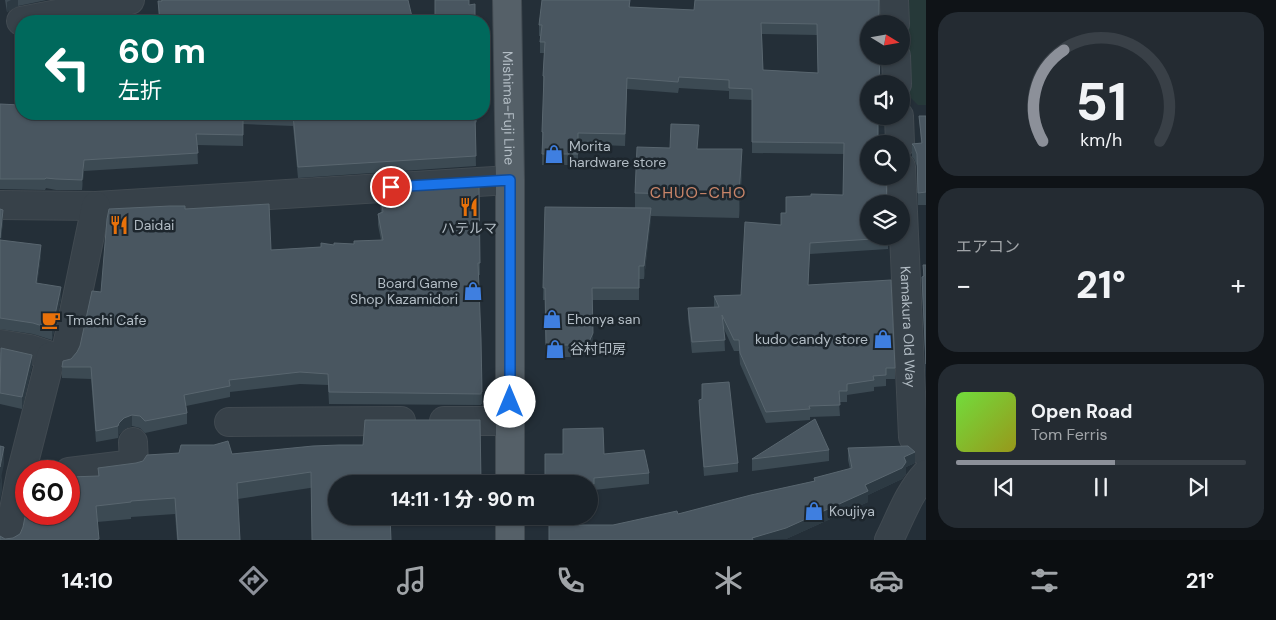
<!DOCTYPE html>
<html lang="ja">
<meta charset="utf-8">
<style>
:root{--surface:#1b232a;--page:#242b32;--text:#f1f3f6;--muted:#a0a4a8;--line:#394047;--accent:#8c9099}
body{margin:0;font-family:"DM Sans","Noto Sans JP",sans-serif;background:var(--page);color:var(--text);height:100vh;display:flex;flex-direction:column;font-size:19px;white-space:nowrap}
*{box-sizing:border-box;margin:0}
p{font-size:16px;color:var(--muted)}
.icon{flex:none;width:28px;height:28px;fill:none;stroke:currentColor;stroke-width:2;stroke-linecap:round;stroke-linejoin:round}
.map{position:relative;flex:1;overflow:hidden}
.drawer{display:flex;flex-direction:column;gap:12px;padding:12px;background:#0f1317;width:350px}
.drawer>*{flex:none}
.top-card{position:absolute;left:15px;top:15px;width:475px;height:105px;border-radius:20px;box-shadow:0 1px 4px #0004,0 0 0 1px var(--line);background:#00695c;color:#fff;overflow:hidden}
.needle{width:32px;rotate:101deg}
.buttons{position:absolute;left:860px;top:15px;display:grid;gap:10px}
.buttons a{display:grid;place-items:center;width:50px;height:50px;border-radius:50%;background:var(--surface);box-shadow:0 1px 4px #0004,0 0 0 1px var(--line);font-size:25px}
.speed{position:absolute;left:15px;top:460px;display:flex;gap:10px;font-size:25px;font-weight:700;text-align:center}
.speed>*{display:grid;place-content:center;width:65px;height:65px;border-radius:50%;background:var(--surface);box-shadow:0 1px 4px #0004,0 0 0 1px var(--line);line-height:1}
.speed .limit{border:8px solid #d22;background:#fff;color:#111}
.pin{position:absolute;display:grid;place-items:center;width:42px;height:42px;color:#fff;margin:-21px;border:2px solid #fff;border-radius:50%;box-shadow:0 1px 5px #0007}
.me{position:absolute;width:55px;margin:-28px;rotate:0deg;stroke-linejoin:round;filter:drop-shadow(0 0 4px #0008)}
.turn{display:flex;align-items:center;gap:18px;height:105px;padding:0 20px;font-size:22px}
.turn .icon{width:65px;height:65px;stroke-width:2.5}
.turn b{display:block;font-size:35px;line-height:42px}
.big{font-size:38px;font-weight:800;line-height:1.1}
.drawer .tile{flex:1;display:flex;flex-direction:column;justify-content:center;gap:8px;min-width:0;padding:0 18px;border-radius:20px;background:var(--page)}
.drawer .dial{align-items:center;gap:0}
.dial svg{height:130px;overflow:visible;fill:none;stroke:var(--line);stroke-width:7;stroke-linecap:round;text-anchor:middle}
.dial text{fill:var(--text);stroke:none}
.song{display:flex;align-items:center;gap:15px}
.cover{width:60px;height:60px;border-radius:8px;background:linear-gradient(135deg,hsl(100 70% 55%),hsl(60 70% 35%))}
.played{height:5px;border-radius:2px;background:linear-gradient(90deg,var(--accent) 55%,var(--line) 55%)}
.keys{display:flex;justify-content:space-around;direction:ltr}
.heat{display:flex;justify-content:space-between;align-items:center;font-size:28px;direction:ltr}
.trip{position:absolute;left:328px;top:475px;width:270px;height:50px;border-radius:25px;background:var(--surface);box-shadow:0 1px 4px #0004,0 0 0 1px var(--line);font-weight:800;line-height:50px;text-align:center}
.tabs{display:flex;height:80px;justify-content:space-around;align-items:center;background:#0b0e11;color:var(--muted)}
.tabs .icon{width:35px;height:35px}
.tabs .on{color:var(--accent)}
.tabs b{font-size:22px;color:var(--text)}
main{display:flex;flex:1;min-height:0}
.map>svg:first-child{display:block}
.green{fill:#263939}
.lines{fill:none;stroke-linecap:round;stroke-linejoin:round}
.minor-casing{stroke:#414a51;stroke-width:30}
.tertiary-casing{stroke:#414a51;stroke-width:30}
.primary-casing{stroke:#414a51;stroke-width:30}
.minor{stroke:#374149;stroke-width:28}
.tertiary{stroke:#374149;stroke-width:28}
.primary{stroke:#556068;stroke-width:28}
.wall{fill:#3c4a53;fill-rule:evenodd}
.shaded-wall{fill:#2d3a43}
.building{fill:#495660;stroke:#59666f;fill-rule:evenodd}
.route-casing{stroke:#114b97;stroke-width:12}
.route{stroke:#1a73e8;stroke-width:9}
.labels{text-anchor:middle;dominant-baseline:central;stroke-width:5;stroke-linejoin:round;paint-order:stroke}
.street-label{font-size:14px;fill:#b2bcc4;stroke:#1d262d}
.poi-label{font-size:14px;fill:#b2bcc4;stroke:#1d262d;text-anchor:start}
.quarter-label{font-size:16px;letter-spacing:1px;fill:#c98569;stroke:#1d262d}
</style>
<main>
<div class="map">
<svg width="926" height="540" viewBox="0 0 926 540">
<rect width="100%" height="100%" fill="#242f38"/>
<path class="green" d="M902,0H926V105H918L907,94L912,82L903,69Z"/>
<g class="lines">
<g class="minor-casing">
<g id="minor">
<path d="M894,0L895,24"/>
<path d="M21,21L130,0"/>
<path d="M896,56L897,84"/>
<path d="M899,116L900,144"/>
<path id="s1" d="M901,167L913,437L919,447L926,452"/>
<path d="M0,205L96,206L510,180"/>
<path d="M0,344L30,349L51,356"/>
<path d="M444,421H510"/>
<path d="M229,422L401,421"/>
<path d="M69,472L134,464L133,442"/>
<path d="M8,540L21,474L51,356L63,357L66,351L96,206"/>
</g>
</g>
<g class="tertiary-casing">
<path id="tertiary" d="M889,540C900,518 909,492 926,474"/>
</g>
<g class="primary-casing">
<g id="primary">
<path id="s2" d="M507,0L510,180V484"/>
<path d="M510,516V540"/>
</g>
</g>
<use href="#minor" class="minor"/>
<use href="#tertiary" class="tertiary"/>
<use href="#primary" class="primary"/>
</g>
<g class="wall">
<path d="M5,0H47L18,6L7,12Z"/>
<path d="M161,0H408L159,21L158,1H161Z"/>
<path d="M542,0H630V7L879,24L869,144L888,236V249L810,254L808,285L895,368V379H886V386L874,387V391L847,395V402H839L840,416L810,417V420L766,423L740,364L739,351H734L724,329L725,351L692,353L688,319V308L714,307V296L741,295L781,225L786,213L843,195L844,154L752,153V100L729,99V91L679,88L678,93L627,89L625,146L578,144V165H542V132L544,87H543V76L544,53H540V36H539V25ZM762,34L817,35L818,73L763,70Z"/>
<path d="M18,75L138,117L196,114H477V122L475,123L476,166L298,178L293,126L243,124V146L197,145L198,164L84,171L82,190H56L46,188L45,190L0,189V104L19,105Z"/>
<path d="M919,116H926V205H918L917,166L914,159L912,157V144L921,143Z"/>
<path d="M699,149L742,173L739,218L651,216L644,279H639V300H592L593,345L589,355H574V357H546L545,300H543L545,207L635,208V193Z"/>
<path d="M479,186L480,275H478L482,392V404H481V405L329,404L328,385L300,384L230,392V397L186,406L187,413V424L145,433L140,428L132,426L124,429L119,434L118,438L96,442L91,379L62,378V367L71,359L77,352L101,292L185,209L271,250L321,247L334,245L354,244L381,240L378,225V214L381,212L380,204V192Z"/>
<path d="M0,209L3,221L1,240L41,255L37,283L61,298L52,340L33,334L0,329Z"/>
<path d="M923,265H926V376L922,289V277L923,276Z"/>
<path d="M0,352L32,366L22,409L0,404Z"/>
<path d="M699,409L738,463V472L704,476L701,439Z"/>
<path d="M480,420L481,484H336L238,499L240,540H177L175,514L131,517V519L97,522L99,540H0L13,538L98,476V468L232,454L363,445Z"/>
<path d="M848,448L915,463L906,467V474L902,479L868,495V502L786,539L549,540L613,525L678,514L814,481V478L850,469L848,460Z"/>
<path d="M829,450V461L752,471V459Z"/>
<path d="M604,454L649,473V484L594,490V496H589V484Z"/>
</g>
<g class="shaded-wall">
<path d="M11,0H18V6L7,12V2Z"/>
<path d="M742,149V173L739,218V195Z"/>
<path d="M84,160V171L82,190V180Z"/>
<path d="M651,208V221L644,279V266Z"/>
<path d="M3,210V221L0,248V238Z"/>
<path d="M41,245V255L36,294V283Z"/>
<path d="M61,287V298L52,340V329Z"/>
<path d="M593,333V345L589,355V342Z"/>
<path d="M32,355V366L22,409V397Z"/>
<path d="M132,415V426L124,429L119,434L118,438V426L119,423L124,418Z"/>
<path d="M4,447V464L0,483V467Z"/>
<path d="M915,452V463L906,467V474L902,479L868,495V502L786,539L752,540V538L865,485L904,457Z"/>
<path d="M2,475V491L0,500V483Z"/>
</g>
<g class="building">
<path d="M162,0H408L413,21H154H160L158,1H162Z"/>
<path d="M435,0H469V5L475,4V21H435Z"/>
<path d="M542,0H630L629,7L694,10L695,0H879V14L878,24H869V56H880L879,84H869V116H878V144H869V176H886L887,204H869V236H888V238L810,243L808,285L891,280L895,368H886V375L873,376L874,380L847,384V391H839L840,405L809,406L810,409L766,412L740,353L739,340H734L722,315L725,340L692,342L688,308L719,307L714,296L741,295L745,222L781,225V213H786V197L811,196V194L843,195L844,143L752,142V89L729,88V80L679,77L678,82L627,78L625,134L578,133V154H542L543,132H542L544,76H543L545,42H540L542,25H539ZM761,23L817,24L818,73L763,70Z"/>
<path d="M18,75H21V114H138V117L196,114H243V135L196,134L198,153L84,160L82,180L56,179L46,178L45,179H0V104L20,105Z"/>
<path d="M264,114H475L476,156L298,167L293,115Z"/>
<path d="M919,116H926V192L918,193L917,154L914,146L912,144L922,143Z"/>
<path d="M671,124L699,125L697,149H742L739,195L635,193L637,147L670,148Z"/>
<path d="M479,186L480,263H478L481,339L482,392H481V394L329,392L328,374L300,372L229,380L230,386L184,395L187,413L145,421L140,416L132,415L124,418L119,423L118,426L96,431L91,367H62L63,361L71,359L77,352L80,346L92,291L101,292L107,219L109,209L170,206H185V209L269,204L271,250L321,247V243L334,245V243L354,244V241L383,240L378,214L383,212L380,192Z"/>
<path d="M545,207L651,208L644,266H639V288H592L593,333L589,342H574V345H546L545,288H543Z"/>
<path d="M0,209L3,210L0,238Z"/>
<path d="M0,240L41,245L36,283L61,287L52,329L33,323L0,318Z"/>
<path d="M923,265H926V364L922,277L924,276Z"/>
<path d="M1,348L32,355L22,397L0,393Z"/>
<path d="M729,382L738,463L704,467L701,430L699,400L702,399V384Z"/>
<path d="M815,419L829,450L752,459Z"/>
<path d="M365,420H480L481,482L416,483V484H336V516H390L391,540H312L311,472L237,483L240,540H178L175,498L131,501V502L96,506L99,539L94,540H0V536L5,539L13,538L20,534L23,527L26,512V514H69V477L99,476L98,468L136,463L143,461L147,455L179,453L181,445H214L228,441L232,454L313,446L339,445H363Z"/>
<path d="M603,428L604,454L644,450L649,473L594,478V484H545V454H563V429Z"/>
<path d="M0,446L4,447L0,467Z"/>
<path d="M908,446L915,452L904,457L906,462L902,468L865,485L868,491L786,528L752,538L753,540H549V525H613L677,511L678,514L751,495L815,481L814,478L852,468L848,448Z"/>
</g>
<g class="lines">
<g class="route-casing">
<path id="route" d="M391,187L510,180V402"/>
</g>
<use href="#route" class="route"/>
</g>
<defs>
<g id="shop-bare" transform="scale(1.5)"><path d="M-5-2.5h2.3a2.7 3.5 0 0 1 5.4 0H5L5.5 6h-11ZM-1.5-2.5h3a1.5 2.3 0 0 0-3 0Z" fill="#3f7fe0" stroke="#1d262d" stroke-width="2.5" paint-order="stroke"/></g>
<g id="restaurant-bare" transform="scale(1.5)"><path d="M-5-6h1v4h1v-4h1v4h1v-4h1v5L-1.5 .5V6h-2V.5L-5-1ZM5-6V6H3V1.5H1.5Q1.5-4 5-6Z" fill="#e8710a" stroke="#1d262d" stroke-width="2.5" paint-order="stroke"/></g>
<g id="cafe-bare" transform="scale(1.5)"><path d="M-5.5-4.5H6V0H3Q3 3.5 0 3.5H-2.5Q-5.5 3.5-5.5 0ZM3-3.2v2h1.7v-2ZM-6 4.5H4V6H-6Z" fill="#e8710a" stroke="#1d262d" stroke-width="2.5" paint-order="stroke"/></g>
</defs>
<g fill-rule="evenodd">
<use href="#shop-bare" x="554" y="154"/>
<use href="#restaurant-bare" x="469" y="207"/>
<use href="#restaurant-bare" x="119" y="225"/>
<use href="#shop-bare" x="473" y="291"/>
<use href="#shop-bare" x="552" y="319"/>
<use href="#cafe-bare" x="51" y="320"/>
<use href="#shop-bare" x="883" y="339"/>
<use href="#shop-bare" x="555" y="349"/>
<use href="#shop-bare" x="814" y="511"/>
</g>
<g class="labels">
<g class="street-label">
<text stroke="none"><textPath href="#s2" startOffset="108">Mishima-Fuji Line</textPath></text>
<text stroke="none"><textPath href="#s1" startOffset="160">Kamakura Old Way</textPath></text>
</g>
<g class="poi-label">
<text x="569" y="146">Morita<tspan x="569" dy="16">hardware store</tspan></text>
<text x="134" y="225">Daidai</text>
<text x="469" y="228" text-anchor="middle">ハテルマ</text>
<text x="458" y="283" text-anchor="end">Board Game<tspan x="458" dy="16">Shop Kazamidori</tspan></text>
<text x="567" y="319">Ehonya san</text>
<text x="66" y="320">Tmachi Cafe</text>
<text x="868" y="339" text-anchor="end">kudo candy store</text>
<text x="570" y="349">谷村印房</text>
<text x="829" y="511">Koujiya</text>
</g>
<g class="quarter-label">
<text x="698" y="192">CHUO-CHO</text>
</g>
</g>
</svg>
<div class="buttons">
<a><svg class="needle" viewBox="-14 -14 28 28"><path d="M0-13l5 13h-10z" fill="#e53935"/><path d="M0 13l5-13h-10z" fill="#a0a4a8"/></svg></a>
<a><svg class="icon" aria-label="sound" viewBox="0 0 24 24"><path d="M4 9h4l5-4v14l-5-4H4zM17 9q2 3 0 6"/></svg></a>
<a><svg class="icon" aria-label="search" viewBox="0 0 24 24"><circle cx="10" cy="10" r="6"/><path d="M15 15l6 6"/></svg></a>
<a><svg class="icon" aria-label="layers" viewBox="0 0 24 24"><path d="M12 4l9 5-9 5-9-5zM3 14l9 5 9-5"/></svg></a>
</div>
<div class="speed"><div class="limit">60</div></div>
<div class="pin" style="left:391px;top:187px;background:#d93025"><svg class="icon" aria-label="arrive" viewBox="0 0 24 24"><path d="M6 21V4h12l-3 4 3 4H6"/></svg></div>
<svg class="me" style="left:510px;top:402px" viewBox="-20 -20 40 40"><circle r="19" fill="#fff"/><path d="M0-13L10 11 0 6-10 11z" fill="#1a73e8"/></svg>
<div class="trip">14:11 · 1 分 · 90 m</div>
<div class="top-card">
<div class="turn"><svg class="icon" aria-label="left" viewBox="0 0 24 24"><path d="M17 20v-9H6M10 6l-5 5 5 5"/></svg><div><b>60 m</b>左折</div></div>
</div>
</div>
<section class="drawer">
<div class="tile dial"><svg viewBox="0 0 100 80">
<path d="M14 69A42 42 0 1 1 86 69"/>
<path d="M14 69A42 42 0 0 1 27 13" stroke="#8c9099"/>
<text x="50" y="56" font-size="32" font-weight="700">51</text>
<text x="50" y="72" font-size="11">km/h</text>
</svg></div>
<div class="tile"><p>エアコン</p>
<div class="heat"><a>−</a><b class="big">21°</b><a>+</a></div>
</div>
<div class="tile">
<div class="song"><i class="cover"></i><div><b>Open Road</b><p>Tom Ferris</p></div></div>
<div class="played"></div>
<div class="keys"><svg class="icon" aria-label="previous" viewBox="0 0 24 24"><path d="M18 5L8 12l10 7zM5 5v14"/></svg><svg class="icon" aria-label="pause" viewBox="0 0 24 24"><path d="M8 5v14M16 5v14"/></svg><svg class="icon" aria-label="next" viewBox="0 0 24 24"><path d="M6 5l10 7-10 7zM19 5v14"/></svg></div>
</div>
</section>
</main>
<nav class="tabs">
<b>14:10</b>
<svg class="icon on" aria-label="directions" viewBox="0 0 24 24"><path d="M12 3l9 9-9 9-9-9zM9 14v-3h6M13 9l2 2-2 2"/></svg>
<svg class="icon" aria-label="music" viewBox="0 0 24 24"><path d="M9 18V5l10-2v13"/><circle cx="6" cy="18" r="3"/><circle cx="16" cy="16" r="3"/></svg>
<svg class="icon" aria-label="phone" viewBox="0 0 24 24"><path d="M5 4h4l2 5-3 2q2 4 5 5l2-3 5 2v4C11 20 4 13 5 4z"/></svg>
<svg class="icon" aria-label="climate" viewBox="0 0 24 24"><path d="M12 3v18M4 7l16 10M4 17L20 7"/></svg>
<svg class="icon" aria-label="car" viewBox="0 0 24 24"><path d="M5 17H2v-5l4-1 3-4h7l3 4 3 1v5h-3M9 17h6M6 11h13"/><circle cx="7" cy="17" r="2"/><circle cx="17" cy="17" r="2"/></svg>
<svg class="icon" aria-label="filters" viewBox="0 0 24 24"><path d="M4 7h16M4 17h16"/><circle cx="9" cy="7" r="2"/><circle cx="15" cy="17" r="2"/></svg>
<b>21°</b>
</nav>
